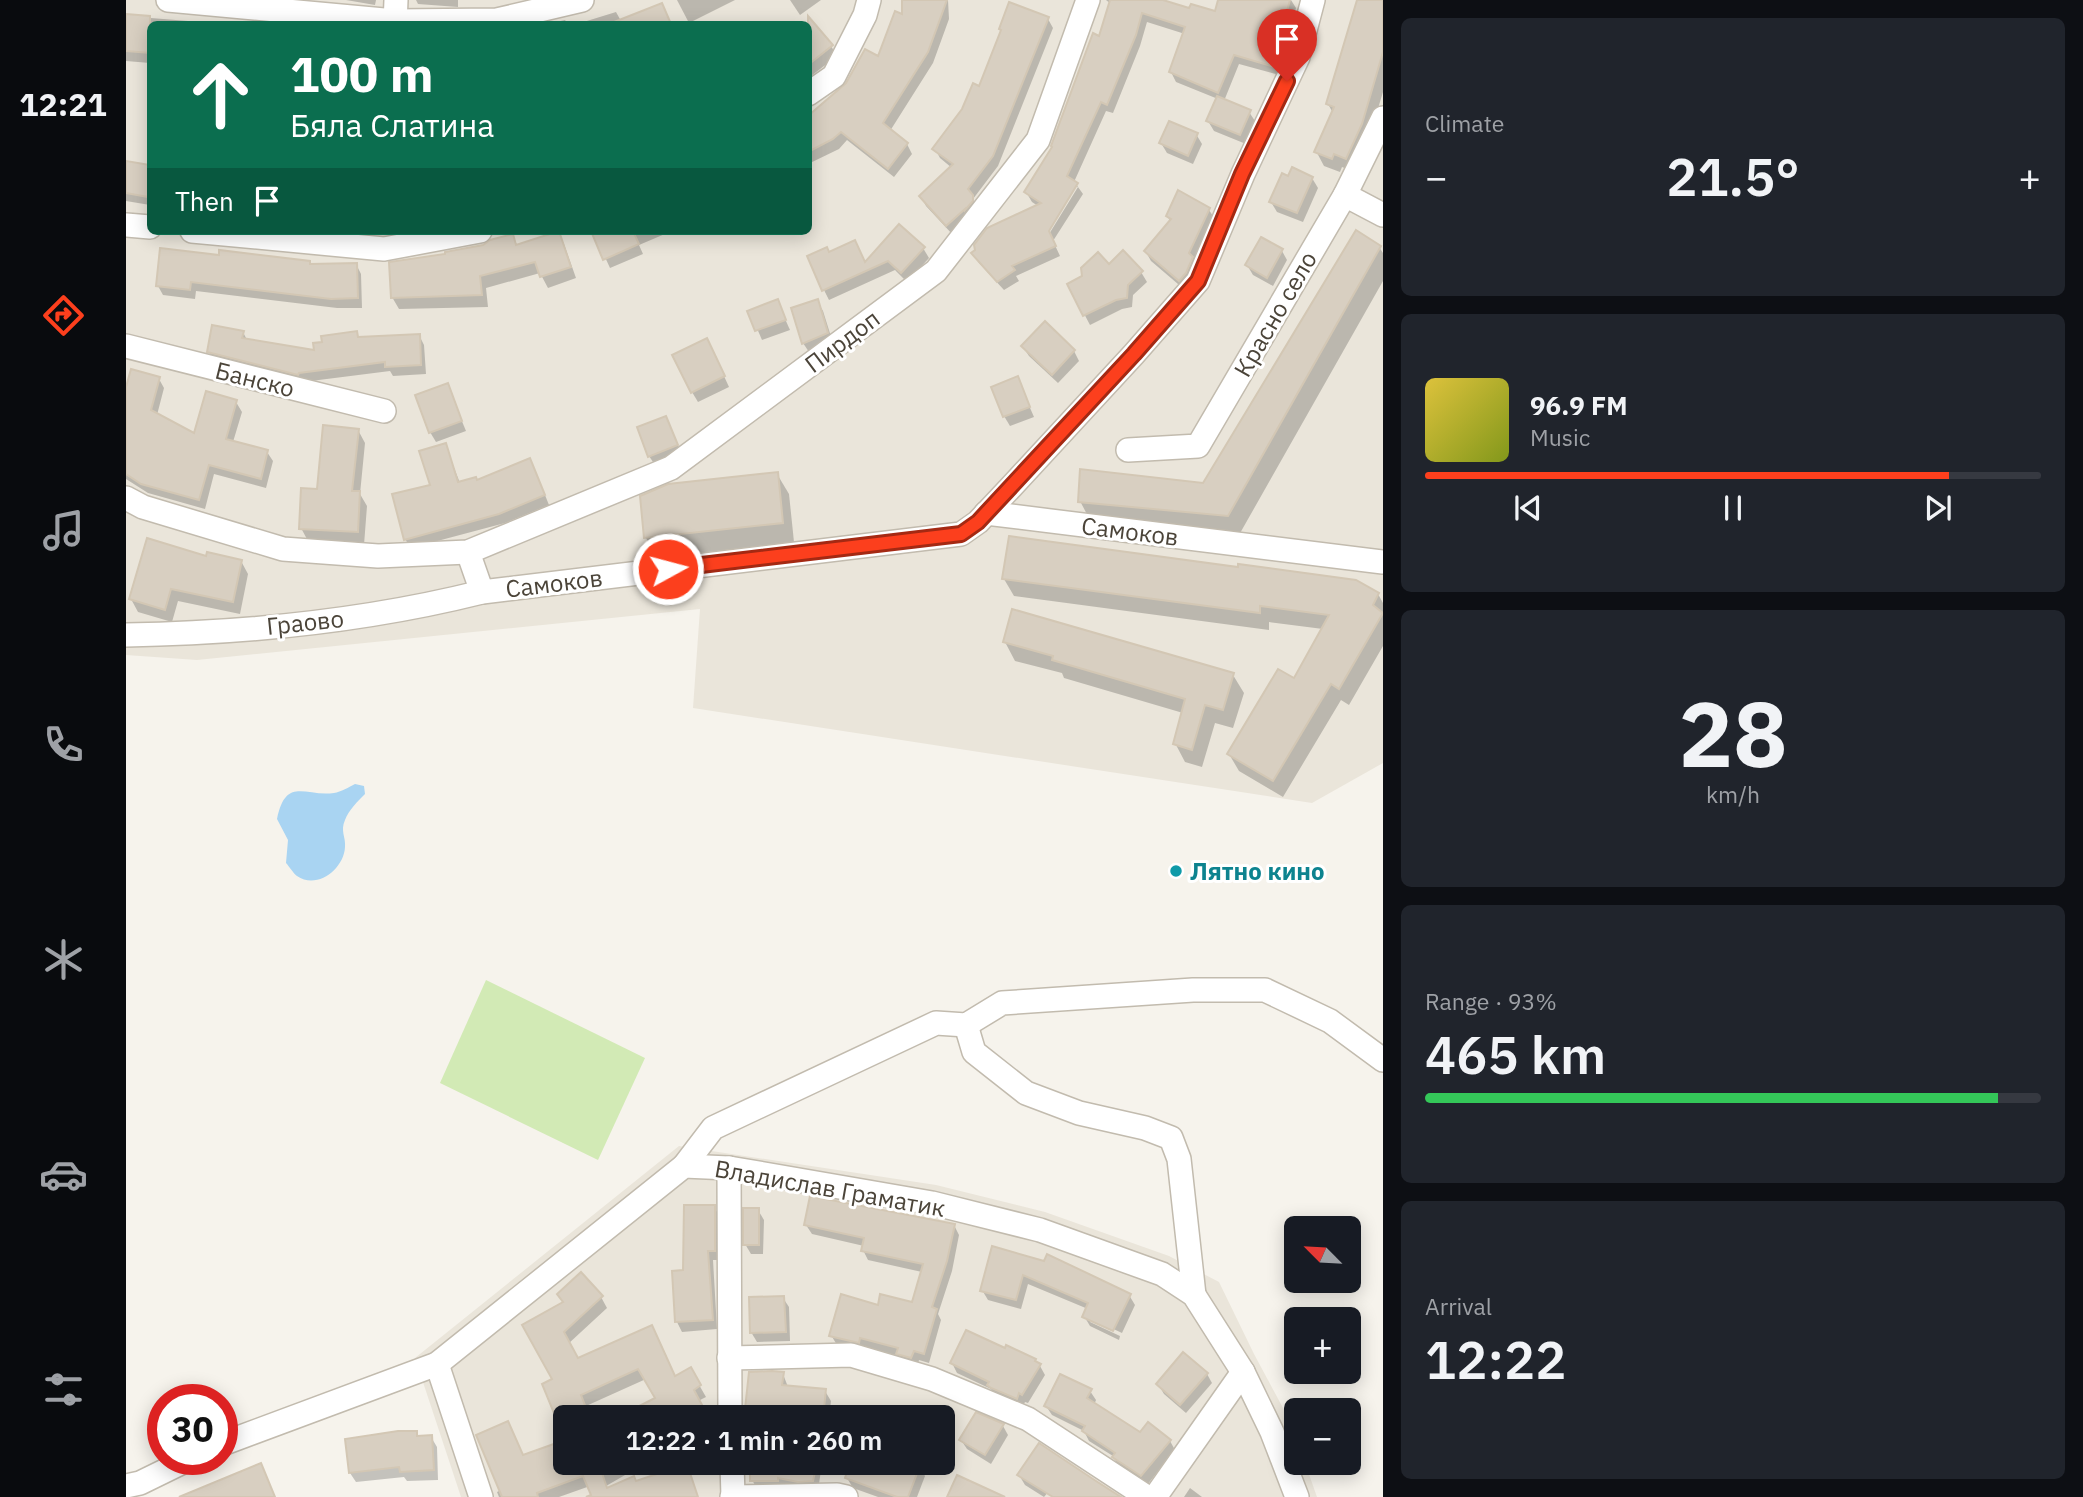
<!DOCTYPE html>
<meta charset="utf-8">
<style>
:root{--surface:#171b24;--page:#20242c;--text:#f1f3f6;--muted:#9ea1a6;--line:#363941;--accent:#fc3f1d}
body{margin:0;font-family:"IBM Plex Sans",sans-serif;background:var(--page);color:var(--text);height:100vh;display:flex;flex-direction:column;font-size:26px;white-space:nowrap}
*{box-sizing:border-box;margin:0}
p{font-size:23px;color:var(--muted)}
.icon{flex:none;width:38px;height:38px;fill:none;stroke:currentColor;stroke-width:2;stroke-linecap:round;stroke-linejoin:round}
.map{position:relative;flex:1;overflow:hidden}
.drawer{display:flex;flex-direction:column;gap:18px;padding:18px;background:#0d0f14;width:700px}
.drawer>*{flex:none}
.banner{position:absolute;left:21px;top:21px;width:665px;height:214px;border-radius:10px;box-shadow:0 4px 18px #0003;background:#0b6e4f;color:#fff;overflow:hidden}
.needle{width:46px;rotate:294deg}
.fabs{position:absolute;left:1158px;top:1216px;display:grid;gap:14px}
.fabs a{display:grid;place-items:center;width:77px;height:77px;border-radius:10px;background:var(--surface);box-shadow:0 4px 18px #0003;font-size:35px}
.speed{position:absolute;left:21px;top:1384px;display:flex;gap:14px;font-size:35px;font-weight:700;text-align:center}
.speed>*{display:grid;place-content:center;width:91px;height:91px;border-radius:50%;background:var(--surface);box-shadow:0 4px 18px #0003;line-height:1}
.speed .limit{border:10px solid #d22;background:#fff;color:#111}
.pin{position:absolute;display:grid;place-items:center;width:60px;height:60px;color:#fff;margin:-72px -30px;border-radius:50% 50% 50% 0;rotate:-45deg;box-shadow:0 0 7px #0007}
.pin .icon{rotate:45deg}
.me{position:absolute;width:77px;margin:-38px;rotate:83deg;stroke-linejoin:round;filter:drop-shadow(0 0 5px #0008)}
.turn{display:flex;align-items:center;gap:24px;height:147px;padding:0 28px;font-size:32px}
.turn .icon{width:91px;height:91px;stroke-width:2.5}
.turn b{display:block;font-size:49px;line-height:60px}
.then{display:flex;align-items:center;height:66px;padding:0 28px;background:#0003;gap:14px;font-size:26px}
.big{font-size:52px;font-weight:600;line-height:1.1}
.drawer .card{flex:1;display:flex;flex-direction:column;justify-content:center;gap:10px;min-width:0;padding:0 24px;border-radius:10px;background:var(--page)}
.drawer .dial{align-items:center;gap:0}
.dial b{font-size:91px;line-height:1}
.song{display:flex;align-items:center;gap:21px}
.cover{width:84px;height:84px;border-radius:10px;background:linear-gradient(135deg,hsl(50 70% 55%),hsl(70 70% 35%))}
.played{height:7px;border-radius:4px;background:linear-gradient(90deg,var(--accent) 85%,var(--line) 85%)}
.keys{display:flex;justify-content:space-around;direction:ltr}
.heat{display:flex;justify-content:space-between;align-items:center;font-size:38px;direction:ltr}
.charge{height:10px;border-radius:5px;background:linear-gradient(90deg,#34c759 93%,var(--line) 0)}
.trip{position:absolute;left:427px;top:1405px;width:402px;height:70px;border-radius:10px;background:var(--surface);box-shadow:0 4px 18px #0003;font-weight:600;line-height:70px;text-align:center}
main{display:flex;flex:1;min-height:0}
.tabs{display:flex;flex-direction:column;width:126px;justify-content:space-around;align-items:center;background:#090b0e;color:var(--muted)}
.tabs .icon{width:49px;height:49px}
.tabs .on{color:var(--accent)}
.tabs b{font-size:32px;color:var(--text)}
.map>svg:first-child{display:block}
.residential{fill:#eae5da;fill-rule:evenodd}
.green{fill:#d2eab5}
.water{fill:#a9d4f2}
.shadow{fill:#0003}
.building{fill:#d8cfc1;stroke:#d3c7b4;stroke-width:2}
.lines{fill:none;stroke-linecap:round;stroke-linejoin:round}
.minor-casing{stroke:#c2bbae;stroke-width:26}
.minor{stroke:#fff;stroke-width:23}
.route-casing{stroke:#a42913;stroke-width:18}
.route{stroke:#fc3f1d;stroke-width:12}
.culture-dot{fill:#0f9aa8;stroke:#fff;stroke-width:2.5}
.labels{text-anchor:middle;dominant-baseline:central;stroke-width:6;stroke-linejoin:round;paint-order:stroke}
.street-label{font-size:24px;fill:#4b4439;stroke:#fff}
.culture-label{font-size:24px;font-weight:bold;fill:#0d838f;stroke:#fff;text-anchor:start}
</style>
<main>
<nav class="tabs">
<b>12:21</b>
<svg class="icon on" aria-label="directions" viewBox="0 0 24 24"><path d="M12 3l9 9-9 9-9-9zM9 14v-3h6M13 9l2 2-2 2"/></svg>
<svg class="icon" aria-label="music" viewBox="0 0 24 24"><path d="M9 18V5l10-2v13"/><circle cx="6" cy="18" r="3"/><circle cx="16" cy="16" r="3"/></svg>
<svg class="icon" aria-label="phone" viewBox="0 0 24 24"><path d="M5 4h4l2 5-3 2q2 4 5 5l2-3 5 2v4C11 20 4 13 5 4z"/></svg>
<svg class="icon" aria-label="climate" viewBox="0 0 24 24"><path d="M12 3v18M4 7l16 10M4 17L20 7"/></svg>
<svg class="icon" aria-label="car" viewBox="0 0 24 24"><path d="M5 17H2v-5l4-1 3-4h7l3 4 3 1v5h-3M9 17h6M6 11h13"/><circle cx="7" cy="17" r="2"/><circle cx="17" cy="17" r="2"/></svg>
<svg class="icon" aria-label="filters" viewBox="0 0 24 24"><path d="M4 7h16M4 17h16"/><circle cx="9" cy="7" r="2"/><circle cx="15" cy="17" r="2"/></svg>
</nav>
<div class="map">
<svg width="1257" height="1497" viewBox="0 0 1257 1497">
<rect width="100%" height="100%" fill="#f6f3ec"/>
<g class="residential">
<path d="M0,0H1257V763L1186,803L567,708L574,609L71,660L0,655ZM24,24H682V231H24Z"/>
<path d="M553,1146L810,1185L919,1212L1043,1256L1093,1282L1128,1354L1165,1423L1171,1439V1463H1179L1191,1497H335L289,1358ZM439,1418H817V1463H439Z"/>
</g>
<path class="green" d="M360,980L519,1058L472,1160L314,1083Z"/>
<path class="water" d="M229,784L238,786L239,794C231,802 223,810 219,820C214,831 220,837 219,847C218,869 191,890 171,876C167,873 163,866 160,863L162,840L151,819C160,776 179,797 208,793C215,792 223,787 229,784Z"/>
<g class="shadow">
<path d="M220,0H250L249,5Z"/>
<path d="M290,0H332V7L292,4Z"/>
<path d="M551,0H609L563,23Z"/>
<path d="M664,0H695L674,15Z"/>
<path d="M778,0H822L823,19L807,63L764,131L781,144L786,154L768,177L721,140L713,149L682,164V118L753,59L778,16Z"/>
<path d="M980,0H1031L1064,10L1090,13L1094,0H1165L1170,8L1161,37L1167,46L1157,76L1113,64L1098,101L1123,112L1129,121L1120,144L1088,131L1082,121L1092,99L1050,82L1045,72L1059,34L1021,22L1014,46L987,113L980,111L948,182L952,187H948L917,237L920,239L952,187L957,194L927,241L934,256L890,276L893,281L878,290L853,263L847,254L912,206L906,202L900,192L928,148L975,38L985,4Z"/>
<path d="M1233,0H1257V92L1243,138L1228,172L1216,167L1214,172L1198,166L1190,151L1207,113L1202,104Z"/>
<path d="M535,5L545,24H451L490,12L495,21Z"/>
<path d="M0,16L87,23L88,24H24V63L0,61Z"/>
<path d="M922,19L927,28L872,166L847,199L851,206L827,235L800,206L795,196L826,168L814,158L809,149L854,88L876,33L875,29Z"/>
<path d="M439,20L442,24H421Z"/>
<path d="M682,24L705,46L711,56L685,76L682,73Z"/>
<path d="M1070,134L1076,144L1067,164L1041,153L1035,143Z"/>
<path d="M0,163L24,166V205L0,201Z"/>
<path d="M1186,178L1192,188L1177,222L1151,212L1145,202Z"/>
<path d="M1083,210L1089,219L1059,290L1025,261L1020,252L1045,222L1041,216Z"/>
<path d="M467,231H546L513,245L517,254L484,268Z"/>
<path d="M432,233L438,244L450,278L422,288L414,273L360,288L362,307L273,309L266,297L321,255L357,246L386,236L392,247Z"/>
<path d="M1253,247L1257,253V281L1113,535L965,522L954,501L1078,484Z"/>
<path d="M797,248L803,258L781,282L769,270L703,300L698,290L703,254L739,264Z"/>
<path d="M1156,251L1161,260L1147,286L1127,275L1121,265Z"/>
<path d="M230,264L235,274L236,308H211L70,291L69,299L37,295L32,286L185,265Z"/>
<path d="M983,266L1015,272L1021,282L1007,295L1006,307L996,309L964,325L943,285Z"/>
<path d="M651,301L664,330L636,340L624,312Z"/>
<path d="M691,301L697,311L707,343L683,352L677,343Z"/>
<path d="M117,332L121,340L190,352L230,333L233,339L293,335L298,345L300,374L267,376L264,371L177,382L89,361L83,352Z"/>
<path d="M897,347L948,351L953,361L932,383L903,356Z"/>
<path d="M586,350L603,387L572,402L566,392Z"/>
<path d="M891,378L908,417L884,426L878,416Z"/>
<path d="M33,379L38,388L31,415L69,436L110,402L116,412L107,442L141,452L147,461L140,488L88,474L79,509L22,493L0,479V393Z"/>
<path d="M321,385L340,431L310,442L304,432Z"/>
<path d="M540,418L556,455L529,465L523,456Z"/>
<path d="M232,430L239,443L234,494L241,506L238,545L182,541L175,528L192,490Z"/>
<path d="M319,445L334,483L351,482L409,470L423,505L379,523L285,548L279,539L306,486Z"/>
<path d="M651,474L663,494L668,542L531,558L520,538L515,497Z"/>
<path d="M82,558L115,561L122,574L114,614L52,601L46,622L12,612L5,599Z"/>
<path d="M1113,569L1252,594L1257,603V646L1223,705L1215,700L1157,797L1113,771L1103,754L1169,681L1197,629L1143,622V630L888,596L878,579Z"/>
<path d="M879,642L1107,675L1118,693L1107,728L1089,723L1076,767L1059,762L1049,743L1057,713L938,678L936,673L889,661Z"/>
<path d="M588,1207L594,1217V1260H587L591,1329L556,1332L551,1322L559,1272Z"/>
<path d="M632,1210L638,1220L637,1254H625L619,1244Z"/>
<path d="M680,1225H828L833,1235L826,1271L812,1314L815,1320L803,1363L793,1360L791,1367L778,1363L773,1356L739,1347L738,1351L711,1345L705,1335L753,1307L787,1304L796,1272L742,1260L737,1250L738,1246L686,1234Z"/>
<path d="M919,1263L1003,1295L1009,1305L996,1333L964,1318V1322L994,1336L993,1340L964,1326L958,1316L962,1309L902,1284L895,1309L862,1300L856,1290Z"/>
<path d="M433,1295L475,1297L481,1308L442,1344L451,1360L526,1327L549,1378L564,1369L580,1397L572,1401L531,1399L520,1379L460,1406L465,1418H439V1435L418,1385L428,1380L438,1304Z"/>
<path d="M657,1298L663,1307L664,1341L631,1342L625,1332Z"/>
<path d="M826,1363L914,1366L919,1375L902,1403L899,1402L896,1408L869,1395L865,1389L831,1373Z"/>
<path d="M657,1374L662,1387L699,1391L705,1401L703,1418H626L621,1409Z"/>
<path d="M1081,1374L1086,1383L1060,1413L1038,1394L1032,1384Z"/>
<path d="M964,1391L970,1400L968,1405L1015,1434L1044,1441L1049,1450L1021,1485L993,1467L987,1456L963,1441L958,1431L926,1415L920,1406Z"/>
<path d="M877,1426L882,1435L865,1464L841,1449L835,1440Z"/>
<path d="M290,1432L293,1438L305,1437L311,1447L312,1480L281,1481L278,1477L230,1482L224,1473Z"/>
<path d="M439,1442V1463H504L506,1471L468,1493L464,1486L433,1497H373L371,1492L375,1490L397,1457Z"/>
<path d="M626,1463H696L692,1491L632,1490L626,1480Z"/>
<path d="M726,1463H785L793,1466L799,1476L791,1497H752L727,1488L721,1478Z"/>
<path d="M893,1475L992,1497H932L923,1491L918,1497L899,1485Z"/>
<path d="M1064,1488L1076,1497H1058Z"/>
</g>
<g class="building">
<path d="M776,0H821L802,52L757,123L782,143L762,169L715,132L707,139L682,152V116L720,83L739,49L752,56L769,11L776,14Z"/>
<path d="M984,0H1037L1063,8L1065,4L1089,11L1092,0H1164L1155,33L1162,35L1152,68L1108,55L1092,93L1043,72L1059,27L1016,13L1010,35L981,105L975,102L941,176L952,183L923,231L930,246L886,266L889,270L871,282L845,253L849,250L848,245L861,228L915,203L898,192L926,147L925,146L967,33L973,36Z"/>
<path d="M1231,0H1257V52L1236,124L1220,159L1208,154L1206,159L1188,152L1208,107L1200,104Z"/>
<path d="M883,2L923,17L867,156L842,189L847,195V201L839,210V209L820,226L793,196L827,164L806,149L836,109L847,83L853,86L875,30L873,29Z"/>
<path d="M536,3L545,24H483Z"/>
<path d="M0,14L24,16V53L0,51Z"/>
<path d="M682,16L707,45L682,65Z"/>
<path d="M1091,96L1125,110L1114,135L1080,121Z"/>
<path d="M1043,121L1072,133L1062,156L1033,143Z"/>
<path d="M0,161L24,165L22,197L0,193Z"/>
<path d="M1166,167L1187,177L1171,213L1143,202L1156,173L1162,176Z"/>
<path d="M1052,190L1084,208L1063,253L1067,257L1060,273L1053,281L1018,251L1045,219L1040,216Z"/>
<path d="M773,224L799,247L775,273L762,261L696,291L681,256L701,247L703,252L729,240L739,262Z"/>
<path d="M1230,230L1255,246L1102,516L952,502L954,469L1077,483Z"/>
<path d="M433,231L445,267L414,277L409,262L354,276L356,295L265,298L263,262L319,254V252L357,245L364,240L387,234L390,245Z"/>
<path d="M465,231H507L513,244L477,260Z"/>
<path d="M1135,237L1157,249L1141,278L1119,265Z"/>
<path d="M34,248L93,255V250L184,261V264L231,263L232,298L205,299L65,282L64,290L30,286Z"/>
<path d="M997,250L1017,271L1002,285L1001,298L990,300L957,316L941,284L956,276L955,268L972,252L983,264Z"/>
<path d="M652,299L660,320L629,331L621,311Z"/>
<path d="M692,299L702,333L676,344L665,308Z"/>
<path d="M919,321L949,350L926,375L895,346Z"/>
<path d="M86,325L118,331L116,338L188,350L187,343L196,342L195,336L231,331L232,337L294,334L295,365L259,367V362L173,373L172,375L81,352Z"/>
<path d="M581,338L599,376L565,393L546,355Z"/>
<path d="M5,369L34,377L25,410L68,433L80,391L111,400L100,439L142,450L135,479L83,465L73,500L15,484L0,474V387Z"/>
<path d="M892,376L904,407L877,417L865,387Z"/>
<path d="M322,383L336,421L303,433L289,395Z"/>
<path d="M540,416L552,445L522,457L511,427Z"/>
<path d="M197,425L233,429L226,491H234L232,532L173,529L175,488L191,489Z"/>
<path d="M320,443L332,482L350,477L351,480L404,458L419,495L373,514L278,540L266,494L304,485L293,451Z"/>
<path d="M652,472L657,523L518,538L514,496L542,484Z"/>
<path d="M883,536L1112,567V564L1230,580L1253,593L1247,605L1257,613L1213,689L1205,684L1147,781L1101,754L1152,669L1168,678L1203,615L1134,606V613L876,579Z"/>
<path d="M21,538L80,556L81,552L116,560L107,602L45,589L39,610L3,599Z"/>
<path d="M886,609L1108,673L1097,710L1079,705L1066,750L1047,744L1059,699L926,660L927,656L877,642Z"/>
<path d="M684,1196L829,1224L821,1261L806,1307L811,1309L798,1354L788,1351L785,1358L770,1354L772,1348L734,1338L733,1343L703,1336L715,1294L752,1305L754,1294L786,1302L797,1264L735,1251L738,1238L678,1225Z"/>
<path d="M558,1205H589V1251H582L587,1320L549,1322L546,1271L557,1270Z"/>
<rect x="617" y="1208" width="16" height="37"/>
<path d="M866,1246L918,1261L921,1254L1005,1294L987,1331L956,1317L962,1303L897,1275L890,1300L854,1291Z"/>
<path d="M455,1272L477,1296L438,1332L452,1358L526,1325L549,1376L565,1367L575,1385L568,1390L583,1418H490L529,1398L512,1369L455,1395L464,1418H430L416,1384L426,1379L396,1325L437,1302L431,1294Z"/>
<path d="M658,1296L660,1332L624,1333L623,1297Z"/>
<path d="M840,1330L879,1348L880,1345L910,1359L909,1361L915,1364L896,1395L893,1393L891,1399L865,1388L861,1385L863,1382L824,1363Z"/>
<path d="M1057,1352L1082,1373L1054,1405L1030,1384Z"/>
<path d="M646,1371L658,1372L656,1385L700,1389L697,1418L619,1409L623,1372Z"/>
<path d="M934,1374L966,1389L961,1398L1014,1432L1022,1422L1045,1440L1015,1476L986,1457L989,1453L956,1431L959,1426L918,1406Z"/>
<path d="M850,1412L878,1424L859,1455L833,1440Z"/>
<path d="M382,1421L397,1455L439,1440V1463H487V1466L475,1470L481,1488L508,1476L510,1481L561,1464L572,1497H460L465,1495L457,1476L411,1493L412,1497H376L350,1435Z"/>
<path d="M272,1431H291V1436L306,1435L308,1470L274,1472L273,1467L223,1473L219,1439Z"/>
<path d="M913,1443L970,1481L995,1497H927L891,1475Z"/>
<path d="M135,1463L149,1497H53Z"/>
<path d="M620,1463H691L687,1481L672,1482L652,1478V1481H624V1474H620Z"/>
<path d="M724,1463H795L782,1497H771L719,1478Z"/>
<path d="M831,1475L879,1497H821Z"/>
</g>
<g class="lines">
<g class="minor-casing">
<g id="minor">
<path d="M42,0L269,21L371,20L456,0"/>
<path d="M269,24L270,0"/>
<path d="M682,94L708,76L739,15L743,0"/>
<path d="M1219,195L1257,215"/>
<path d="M0,225L24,227"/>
<path d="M66,231L258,249L354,231"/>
<path d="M0,346L258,411"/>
<path d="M1002,450L1072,446L1219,195L1257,118"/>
<path d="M0,498L17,507L157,549L252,556L342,552L545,468L810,271L912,140L962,0"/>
<path d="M860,513L1257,562"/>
<path d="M342,552L356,592"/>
<path d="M0,635C119,633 240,621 356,592L835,534L852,522L886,486L1008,354L1072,281L1117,174L1172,57L1187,0"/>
<path d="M840,1025L848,1052L900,1093L953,1113L1019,1128L1045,1138L1053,1159L1068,1295"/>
<path d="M558,1166L587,1128L810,1023L840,1025L876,1003L1067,990H1139L1204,1021L1257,1060"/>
<path d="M603,1168L604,1418"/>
<path d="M603,1358L725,1355L806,1379L902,1419L1021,1497"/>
<path d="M311,1364L355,1497"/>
<path d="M96,1444L311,1364L558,1166L603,1168L806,1203L914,1230L1036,1274L1068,1295L1117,1372L1146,1432L1171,1497"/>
<path d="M606,1463L607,1497"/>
<path d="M0,1486L14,1483L61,1460"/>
<path d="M606,1497L711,1495L720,1497"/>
<path d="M1029,1497L1117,1372"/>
</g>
</g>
<use href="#minor" class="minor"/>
</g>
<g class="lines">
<g class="route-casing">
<path id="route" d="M542,569L835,534L852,522L1008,354L1072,281L1116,174L1161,81"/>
</g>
<use href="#route" class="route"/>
</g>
<circle class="culture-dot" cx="1050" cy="871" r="7"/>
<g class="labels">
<g class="street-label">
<text transform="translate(1149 314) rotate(-60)">Красно село</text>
<text transform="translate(716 341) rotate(-37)">Пирдоп</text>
<text transform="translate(129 379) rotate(14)">Банско</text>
<text transform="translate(1004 531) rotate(7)">Самоков</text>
<text transform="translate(428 583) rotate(-7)">Самоков</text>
<text transform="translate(179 622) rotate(-6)">Граово</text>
<text transform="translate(704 1188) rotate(10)">Владислав Граматик</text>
</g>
<g class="culture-label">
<text x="1064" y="871">Лятно кино</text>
</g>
</g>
</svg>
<div class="fabs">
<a><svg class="needle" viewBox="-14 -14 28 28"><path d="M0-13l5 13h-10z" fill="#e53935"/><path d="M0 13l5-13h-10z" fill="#9ea1a6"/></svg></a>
<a>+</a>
<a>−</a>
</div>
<div class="speed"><div class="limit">30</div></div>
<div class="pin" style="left:1161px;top:81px;background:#d93025"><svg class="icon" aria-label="arrive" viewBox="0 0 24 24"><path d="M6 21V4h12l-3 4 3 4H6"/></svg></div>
<svg class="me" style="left:542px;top:569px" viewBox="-20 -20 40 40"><circle r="17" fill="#fc3f1d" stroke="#fff" stroke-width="3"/><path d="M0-11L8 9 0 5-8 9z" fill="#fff"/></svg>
<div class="trip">12:22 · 1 min · 260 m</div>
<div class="banner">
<div class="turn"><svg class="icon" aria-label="ahead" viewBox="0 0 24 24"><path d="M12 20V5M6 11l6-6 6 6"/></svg><div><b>100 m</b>Бяла Слатина</div></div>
<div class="then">Then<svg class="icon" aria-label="arrive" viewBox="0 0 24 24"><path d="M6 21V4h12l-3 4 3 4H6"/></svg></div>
</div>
</div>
<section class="drawer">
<div class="card"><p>Climate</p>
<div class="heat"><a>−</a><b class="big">21.5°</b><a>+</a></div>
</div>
<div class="card">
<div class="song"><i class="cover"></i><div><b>96.9 FM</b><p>Music</p></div></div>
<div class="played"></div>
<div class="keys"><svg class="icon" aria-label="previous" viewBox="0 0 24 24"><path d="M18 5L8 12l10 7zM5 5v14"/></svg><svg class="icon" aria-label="pause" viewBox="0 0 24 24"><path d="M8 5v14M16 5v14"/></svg><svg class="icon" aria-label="next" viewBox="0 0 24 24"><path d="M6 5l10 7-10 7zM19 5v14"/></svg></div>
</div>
<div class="card dial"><b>28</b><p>km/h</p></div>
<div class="card"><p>Range · 93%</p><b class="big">465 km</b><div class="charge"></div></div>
<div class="card"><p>Arrival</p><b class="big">12:22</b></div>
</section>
</main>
